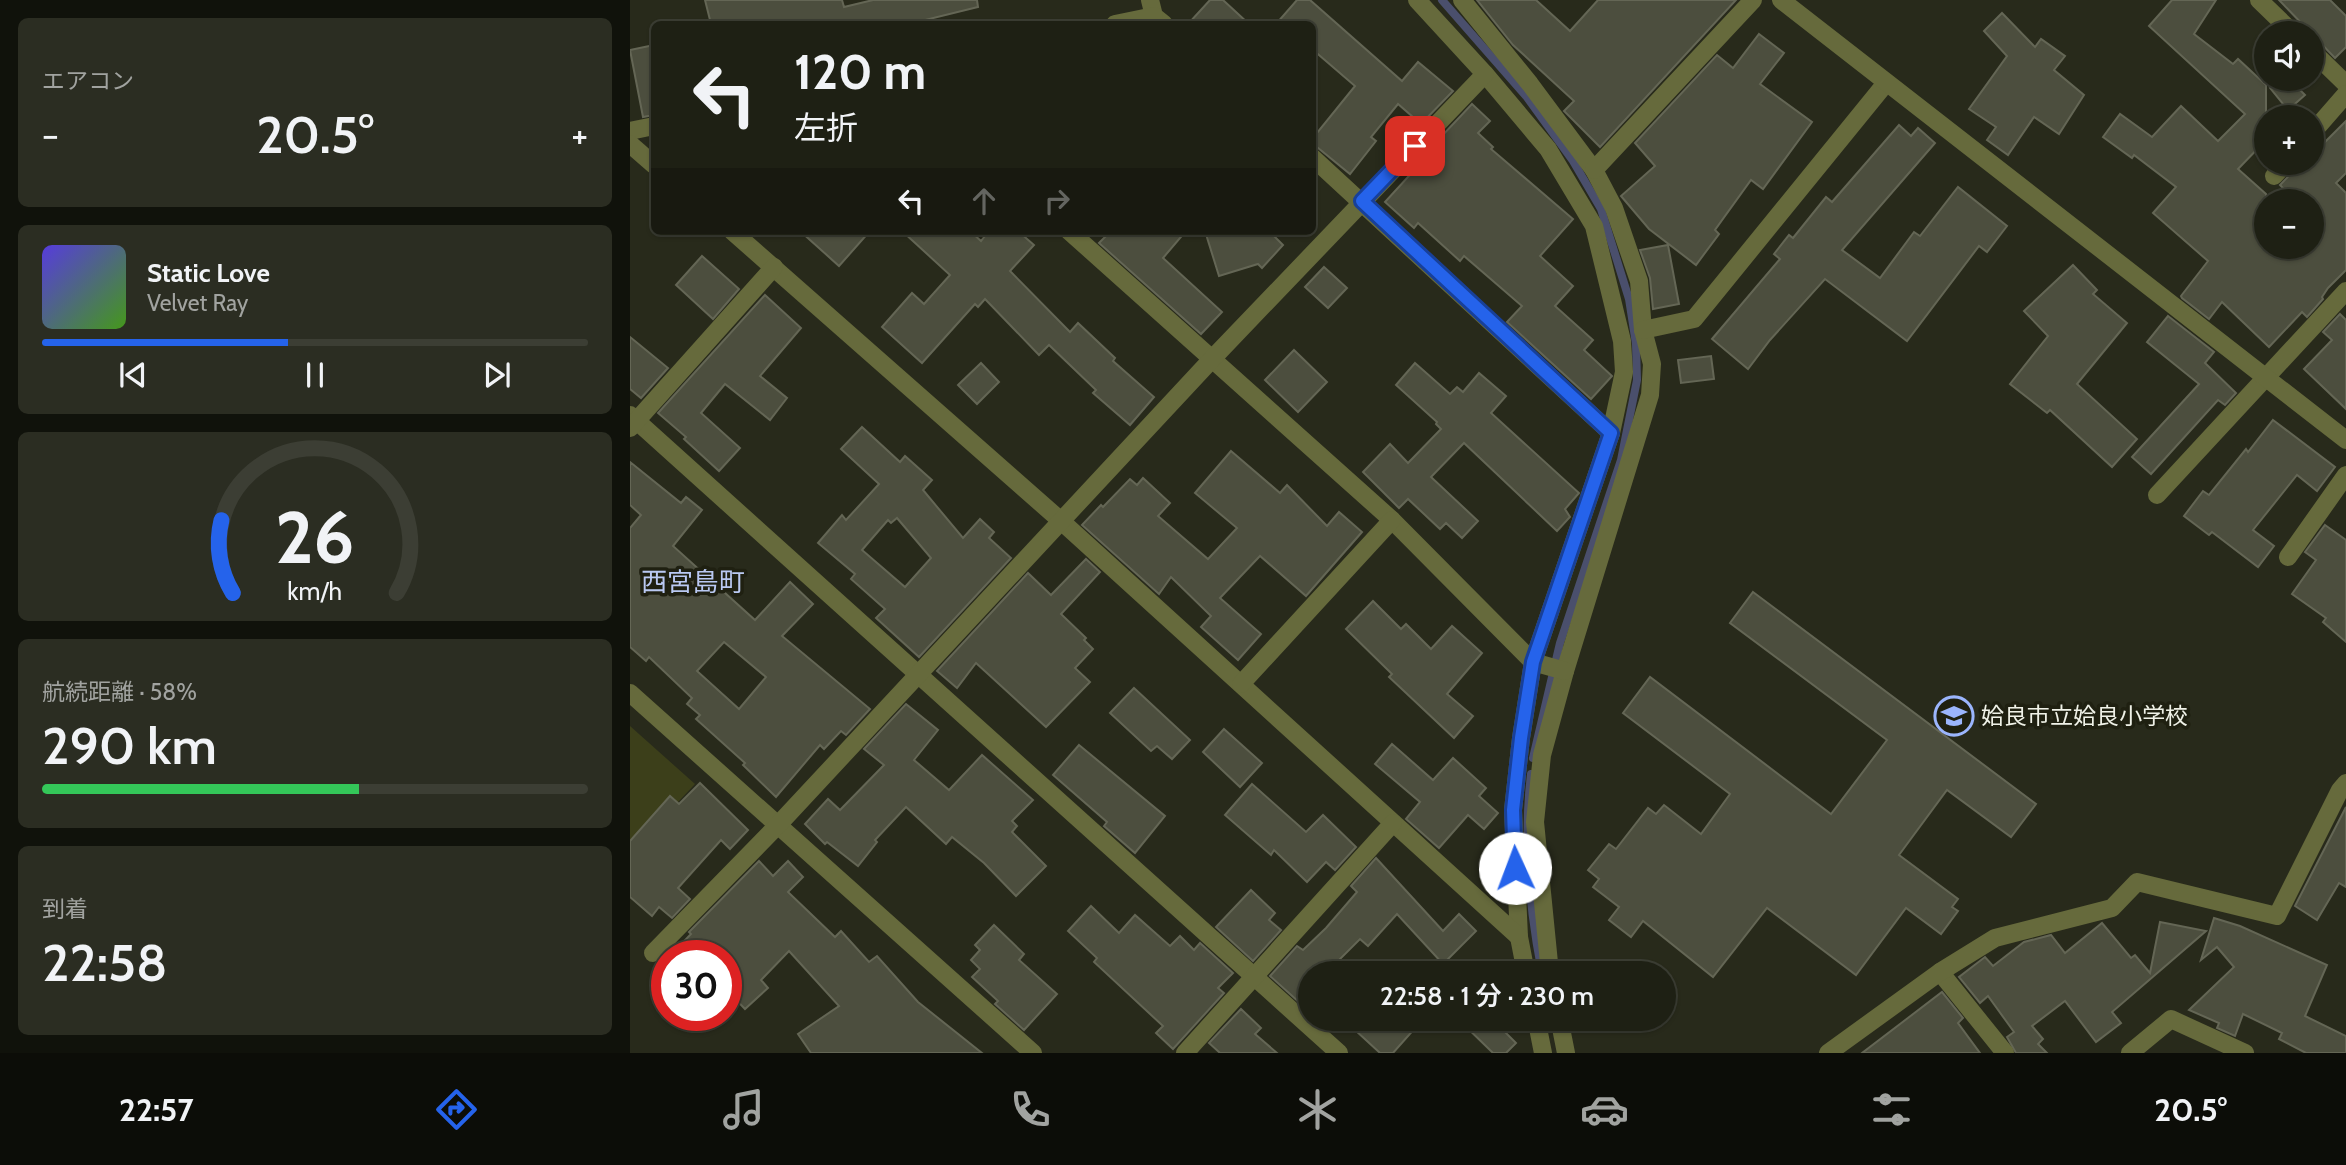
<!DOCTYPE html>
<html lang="ja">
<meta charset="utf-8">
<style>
:root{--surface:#1e2014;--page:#2b2d22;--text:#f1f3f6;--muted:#a1a3a0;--line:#3c3e34;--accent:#2563eb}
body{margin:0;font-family:Cabin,"Noto Sans JP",sans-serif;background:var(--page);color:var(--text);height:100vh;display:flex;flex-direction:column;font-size:26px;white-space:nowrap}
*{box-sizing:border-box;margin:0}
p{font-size:23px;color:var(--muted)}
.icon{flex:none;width:38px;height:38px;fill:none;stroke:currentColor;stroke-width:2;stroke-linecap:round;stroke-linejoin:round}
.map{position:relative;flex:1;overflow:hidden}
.side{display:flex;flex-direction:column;gap:18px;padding:18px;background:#10120b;width:630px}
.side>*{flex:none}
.hud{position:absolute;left:21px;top:21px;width:665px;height:214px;border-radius:10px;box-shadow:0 2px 5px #0004,0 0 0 2px var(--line);background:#1e2014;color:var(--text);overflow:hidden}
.controls{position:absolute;left:1624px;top:21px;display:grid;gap:14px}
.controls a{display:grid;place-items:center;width:70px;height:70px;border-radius:50%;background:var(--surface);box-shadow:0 2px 5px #0004,0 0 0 2px var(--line);font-size:35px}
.speed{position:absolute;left:21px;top:940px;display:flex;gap:14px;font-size:35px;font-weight:700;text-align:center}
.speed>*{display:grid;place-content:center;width:91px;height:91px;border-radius:50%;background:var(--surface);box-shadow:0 2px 5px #0004,0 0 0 2px var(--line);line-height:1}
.speed .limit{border:10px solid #d22;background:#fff;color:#111}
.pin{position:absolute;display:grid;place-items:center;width:60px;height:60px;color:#fff;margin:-30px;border-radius:14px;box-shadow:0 4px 10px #0006}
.me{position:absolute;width:77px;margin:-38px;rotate:358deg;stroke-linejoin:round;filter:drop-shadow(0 0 5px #0008)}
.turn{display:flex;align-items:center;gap:24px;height:147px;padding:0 28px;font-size:32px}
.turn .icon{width:91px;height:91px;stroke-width:2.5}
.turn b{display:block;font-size:49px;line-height:60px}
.lanes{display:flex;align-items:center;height:66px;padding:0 28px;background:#0003;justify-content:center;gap:35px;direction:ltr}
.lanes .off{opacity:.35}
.big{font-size:52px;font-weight:600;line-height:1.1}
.side .widget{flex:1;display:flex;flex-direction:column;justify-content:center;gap:10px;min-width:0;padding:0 24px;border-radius:10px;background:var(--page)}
.side .dial{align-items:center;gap:0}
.dial svg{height:182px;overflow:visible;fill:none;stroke:var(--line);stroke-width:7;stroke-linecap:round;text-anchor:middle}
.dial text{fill:var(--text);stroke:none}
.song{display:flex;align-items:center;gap:21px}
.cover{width:84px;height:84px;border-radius:10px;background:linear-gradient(135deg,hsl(250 70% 55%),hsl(100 70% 35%))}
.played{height:7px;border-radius:4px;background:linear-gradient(90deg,var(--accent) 45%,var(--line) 45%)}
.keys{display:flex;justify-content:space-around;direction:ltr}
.heat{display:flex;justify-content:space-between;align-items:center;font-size:38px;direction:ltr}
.charge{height:10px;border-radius:5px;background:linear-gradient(90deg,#34c759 58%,var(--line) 0)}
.trip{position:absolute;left:668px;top:961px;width:378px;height:70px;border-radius:35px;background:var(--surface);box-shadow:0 2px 5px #0004,0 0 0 2px var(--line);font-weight:600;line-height:70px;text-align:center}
.menu{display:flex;height:112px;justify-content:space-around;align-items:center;background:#0c0d08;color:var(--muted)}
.menu .icon{width:49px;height:49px}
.menu .on{color:var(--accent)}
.menu b{font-size:32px;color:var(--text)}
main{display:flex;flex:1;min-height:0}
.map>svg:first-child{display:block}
.green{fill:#3c3f1a}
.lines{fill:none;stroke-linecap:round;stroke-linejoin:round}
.stream{stroke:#4a4f6c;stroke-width:8}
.building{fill:#4c4e3e;stroke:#646655;stroke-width:2;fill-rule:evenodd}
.minor{stroke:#666a3c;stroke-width:18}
.tertiary{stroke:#666a3c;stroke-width:18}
.route-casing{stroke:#184099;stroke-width:18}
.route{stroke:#2563eb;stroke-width:12}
.labels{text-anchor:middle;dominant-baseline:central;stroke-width:7;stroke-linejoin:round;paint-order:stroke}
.poi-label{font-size:23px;fill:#eff1e7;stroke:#1f2011;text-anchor:start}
.quarter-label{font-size:26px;fill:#bac9f2;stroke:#1f2011}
</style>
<main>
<section class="side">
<div class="widget"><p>エアコン</p>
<div class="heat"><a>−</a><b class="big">20.5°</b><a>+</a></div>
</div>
<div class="widget">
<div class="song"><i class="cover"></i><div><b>Static Love</b><p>Velvet Ray</p></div></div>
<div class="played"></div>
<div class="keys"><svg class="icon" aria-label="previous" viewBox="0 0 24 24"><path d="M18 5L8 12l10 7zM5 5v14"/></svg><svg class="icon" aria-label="pause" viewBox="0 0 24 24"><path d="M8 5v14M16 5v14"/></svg><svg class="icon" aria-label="next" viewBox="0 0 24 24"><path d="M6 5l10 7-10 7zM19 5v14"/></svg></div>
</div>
<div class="widget dial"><svg viewBox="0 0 100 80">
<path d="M14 69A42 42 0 1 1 86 69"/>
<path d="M14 69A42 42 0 0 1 9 37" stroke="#2563eb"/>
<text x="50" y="56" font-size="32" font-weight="700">26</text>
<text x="50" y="72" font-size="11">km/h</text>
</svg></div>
<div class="widget"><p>航続距離 · 58%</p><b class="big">290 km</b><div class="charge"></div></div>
<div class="widget"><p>到着</p><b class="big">22:58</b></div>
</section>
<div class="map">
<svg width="1716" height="1053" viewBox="0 0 1716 1053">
<rect width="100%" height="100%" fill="#282a1b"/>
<path class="green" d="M0,726L65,784L0,853Z"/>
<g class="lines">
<g class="stream">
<path d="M812,0L896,96L943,161L971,209L999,299L1006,344L1007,380L991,460L930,643L903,758"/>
<path d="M901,774C893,841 899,907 912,973"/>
</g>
</g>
<g class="building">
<path d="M75,0H212L214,7L243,0H347L348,7L279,24H81Z"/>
<path d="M580,0H593L619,24H558Z"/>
<path d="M667,0H680L772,81L788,62L823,91L791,124L768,104L741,137L746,141L720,174L682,143V139L725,86L682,49V24H646Z"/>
<path d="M847,0H906L940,31L968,0H1106L970,147L934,111L944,101L883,45Z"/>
<path d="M1542,0H1586L1564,34L1603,64L1608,59L1636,85V140L1608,169L1636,194V247H1682V201H1665L1650,185L1671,163H1682V155L1716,121V173L1706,183L1716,193V270L1698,288L1692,297L1693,299L1677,317L1672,312L1639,347L1592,302L1579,319L1552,298L1551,296L1578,261L1523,213L1546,187L1504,155L1502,158L1473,137L1490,114L1522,137L1551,106L1588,141L1615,114L1519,26Z"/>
<path d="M1649,0H1700L1716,16V47L1705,58Z"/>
<path d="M1372,13L1405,47L1411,39L1435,56L1424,70L1454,95L1429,134L1404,117L1378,155L1357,140L1366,127L1339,109L1377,56L1354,31Z"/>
<path d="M1129,34L1154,53L1130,84L1182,122L1133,189L1121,180L1085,230L1089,234L1066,265L1019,229L991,196L1025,166L1005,143L1087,55L1103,68Z"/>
<path d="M24,45V115L13,117L0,50Z"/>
<path d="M1651,79H1659L1675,95L1658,110L1640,88Z"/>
<path d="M842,104L860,121L848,133L863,147L861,149L943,219L910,256L943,286L925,306L963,340L954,350L982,376L961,399L877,322L892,306L834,256L830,261L788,223L784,228L755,202L811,141L809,139Z"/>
<path d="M1269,125L1281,136L1288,128L1305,143L1212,250L1250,278L1284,232L1290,236L1328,187L1377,226L1357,252L1349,246L1277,341L1195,279L1140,340L1118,369L1082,339L1150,259L1144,254L1159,235L1163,238L1196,197L1202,202Z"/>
<path d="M170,231H240L209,266Z"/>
<path d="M272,231H340L351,241L359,231H388L404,245L380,271L440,332L448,323L485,358L483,361L524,397L500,425L463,393L466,390L419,345L409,355L355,299L348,307L345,304L292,363L252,327L282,293L294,304L320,275Z"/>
<path d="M481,231H556L533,258L592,312L571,334L469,243Z"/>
<path d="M575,231H639L653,245L632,268L628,264L589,276Z"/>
<path d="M1038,245L1049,304L1023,309L1020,278L1010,250Z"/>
<path d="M72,256L109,289L83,319L46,285Z"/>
<path d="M1443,265L1467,290L1463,294L1497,323L1447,384L1507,439L1482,467L1420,410L1417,413L1380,384L1418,336L1394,311Z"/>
<path d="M694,267L717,288L698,308L675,287Z"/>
<path d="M135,295L171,328L130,376L157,398L140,420L95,384L71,413L110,448L89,471L54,439L56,437L28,413Z"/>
<path d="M1710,314L1716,320V409L1674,369L1702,340L1693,332Z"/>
<path d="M1538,316L1584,352L1575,363L1606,393L1595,405L1588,400L1521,474L1502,457L1569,384L1517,342Z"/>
<path d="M0,337L38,368L11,398L0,389Z"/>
<path d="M664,350L697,382L668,412L635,380Z"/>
<path d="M1081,356L1084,379L1051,383L1048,360Z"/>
<path d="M351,363L369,382L347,404L328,385Z"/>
<path d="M785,363L820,394L827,387L833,392L849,373L876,396L861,413L949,493L935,509L940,517L927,531L834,443L801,477L848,521L832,538L816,523L810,529L778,499L769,508L733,472L760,444L778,463L811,429L806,424L807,422L766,385Z"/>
<path d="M1643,420L1705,467L1687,491L1667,475L1623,530L1644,546L1628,567L1582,532L1579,535L1554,516L1573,491L1579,495L1616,449L1618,452Z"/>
<path d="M232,427L270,462L275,456L302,480L293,490L333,538L350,519L364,532L359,538L381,558L289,657L246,618L255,609L221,579L225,574L188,543L212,515L216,520L249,484L211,449ZM267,518L301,558L275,587L232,550L258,520L261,523Z"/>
<path d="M601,451L650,493L657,485L697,526L709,512L732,532L676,596L630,556L590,598L631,634L608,660L571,627L581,616L541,577L529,594L452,525L471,505L473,507L500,479L507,485L513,478L540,503L528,516L578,559L607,528L565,493Z"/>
<path d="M0,462L51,503L56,497L72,510L43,546L125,620L160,582L183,604L152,636L240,709L216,735L211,731L194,749L190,745L146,797L113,765L115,763L66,719L70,715L57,704L62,698L19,657L16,661L0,647V528L11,515L0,505ZM94,642L136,677L109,709L67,671Z"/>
<path d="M1695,525L1716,540V642L1693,622L1696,618L1662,594L1686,560L1675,552Z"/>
<path d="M456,559L470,572L431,614L456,638L454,640L463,649L445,668L460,682L416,727L346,663L327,688L307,671L398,573L421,595Z"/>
<path d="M1123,592L1406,804L1381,837L1317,790L1269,855L1328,899L1322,907L1328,911L1311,934L1276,908L1226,975L1137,908L1083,977L1013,921L1001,937L979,920L989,907L963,887L969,879L958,870L979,844L986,849L1018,808L1026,814L1034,805L1071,834L1100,794L993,713L1020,677L1201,814L1257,740L1100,623Z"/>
<path d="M743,601L771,629L776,624L801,649L822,626L852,653L817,694L843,716L824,738L759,677L762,674L716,629Z"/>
<path d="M504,688L560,740L542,759L527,746L521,751L480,713Z"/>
<path d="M276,704L308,730L284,760L319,790L352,755L403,800L382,821L387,826L382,832L416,866L386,896L354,863L322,837L316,844L276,807L245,840L247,842L228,866L197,842L195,844L175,824L198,799L210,810L254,765L234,749Z"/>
<path d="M594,729L632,763L610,787L573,752Z"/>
<path d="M762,744L803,780L823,758L856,788L849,796L868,813L854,829L838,815L809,848L776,819L790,802L745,764Z"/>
<path d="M449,745L535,816L505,853L474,826L477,822L423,775Z"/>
<path d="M70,783L118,830L100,849L91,840L48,888L60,899L42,918L29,907L22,916L0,897V841L40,796L49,804Z"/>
<path d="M622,784L676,832L693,815L726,847L705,870L696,862L677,882L644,850L641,855L595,815Z"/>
<path d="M1716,807V887L1709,883L1687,920L1665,906Z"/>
<path d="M746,858L813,931L829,914L846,931L813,964L767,914L738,946L730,939L696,973H681V991L670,1003L640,976L667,946L673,950L696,928L727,892L721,886Z"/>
<path d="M129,861L143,876L158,861L173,877L158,892L205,937L211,931L239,962L247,956L288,1002L352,1053H181L168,1034L209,1006L159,951L131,980L138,988L115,1009L96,989V956H40L61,934L59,932Z"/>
<path d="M621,890L645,913L639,920L651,930L623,961L586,927Z"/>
<path d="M461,906L489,933L505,915L540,946L550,936L564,950L570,943L603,973L588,988L594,993L543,1049L526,1033L533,1026L464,962L467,958L438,931Z"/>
<path d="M1584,918L1610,926L1697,965L1675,1016L1716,1036V1053H1676L1649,1039L1652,1033L1613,1014L1605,1036L1587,1028L1589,1023L1559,1010L1604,967L1587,947L1571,960Z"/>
<path d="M1530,922L1576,931L1482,1012L1491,1023L1466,1042L1435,1001L1402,1026L1413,1039L1408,1044L1417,1053H1386L1377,1037L1384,1032L1358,996L1350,1003L1329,977L1355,957L1363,966L1394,942L1421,935L1435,953L1472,923L1501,958L1505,955L1520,973Z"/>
<path d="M364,925L394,954L389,960L427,994L394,1030L365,1004L368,1001L342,977L350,969L341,960L350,950L345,945Z"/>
<path d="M1312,992L1333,1018L1328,1023L1350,1053H1232Z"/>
<path d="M611,1009L631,1028L625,1034L647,1053H590L579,1043Z"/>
<path d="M712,1018H794L763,1053H750Z"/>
<path d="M827,1018H861L886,1043L876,1053H863Z"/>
</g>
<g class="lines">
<g class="minor">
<path d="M520,0L524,16L534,24"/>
<path d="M832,0L900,84L964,170L984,208L1009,281L1013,330L1022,364L1020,395L935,671L912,755L905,822L920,973"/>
<path d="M1629,0L1663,33"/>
<path d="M485,24L524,16"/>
<path d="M1682,51L1716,84"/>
<path d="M855,74L918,149L964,226L992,341L994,372L981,433L903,662L891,738L883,810L889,937L896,973"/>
<path d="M0,131L24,126"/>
<path d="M1682,133L1716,94"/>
<path d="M0,144L24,165"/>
<path d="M682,157L981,433"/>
<path d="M964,170L1123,0"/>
<path d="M1644,176L1656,163"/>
<path d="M102,231L430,520L889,937"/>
<path d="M439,231L762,520L903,662L935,671"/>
<path d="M1013,330L1064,319L1256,83"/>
<path d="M0,415L709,1053"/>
<path d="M0,428L144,267"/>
<path d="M1527,495L1716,291"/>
<path d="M1658,557L1716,475"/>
<path d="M611,684L762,520"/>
<path d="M0,693L403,1053"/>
<path d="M23,953L148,825L582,359L855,74L787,0"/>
<path d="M1310,972L1375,1053"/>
<path d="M906,1018L913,1053"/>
<path d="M929,1018L936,1053"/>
<path d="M555,1053L763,823"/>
<path d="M1198,1053L1310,972L1365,938L1482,908L1507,882L1647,916L1710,790L1716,783"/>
<path d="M1500,1053L1541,1019L1615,1053"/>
</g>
<path class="tertiary" d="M1151,0L1716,440"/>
</g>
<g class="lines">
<g class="route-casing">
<path id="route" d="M785,146L732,201L981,433L903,662L891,738L883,810L885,868"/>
</g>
<use href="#route" class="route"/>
</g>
<defs>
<g id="school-ring" transform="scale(2.0125)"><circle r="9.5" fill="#1f2011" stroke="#9bb5fd" stroke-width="1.5"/><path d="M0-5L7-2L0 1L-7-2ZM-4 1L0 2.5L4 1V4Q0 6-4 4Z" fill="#9bb5fd"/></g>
</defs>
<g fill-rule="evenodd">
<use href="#school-ring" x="1324" y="716"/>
</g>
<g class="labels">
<g class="poi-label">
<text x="1351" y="716">姶良市立姶良小学校</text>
</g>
<g class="quarter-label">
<text x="63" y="582">西宮島町</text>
</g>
</g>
</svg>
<div class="controls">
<a><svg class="icon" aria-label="sound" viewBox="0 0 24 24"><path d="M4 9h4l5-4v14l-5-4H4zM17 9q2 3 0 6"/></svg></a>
<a>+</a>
<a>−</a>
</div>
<div class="speed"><div class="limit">30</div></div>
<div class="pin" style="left:785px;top:146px;background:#d93025"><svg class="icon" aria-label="arrive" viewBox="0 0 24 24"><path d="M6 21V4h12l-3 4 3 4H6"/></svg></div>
<svg class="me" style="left:885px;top:868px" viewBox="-20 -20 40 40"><circle r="19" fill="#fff"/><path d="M0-13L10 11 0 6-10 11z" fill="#2563eb"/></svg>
<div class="trip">22:58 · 1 分 · 230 m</div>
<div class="hud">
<div class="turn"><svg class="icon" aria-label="left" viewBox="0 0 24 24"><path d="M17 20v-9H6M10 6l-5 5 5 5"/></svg><div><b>120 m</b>左折</div></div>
<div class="lanes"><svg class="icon" aria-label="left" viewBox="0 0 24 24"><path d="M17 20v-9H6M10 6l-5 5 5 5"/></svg><svg class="icon off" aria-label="ahead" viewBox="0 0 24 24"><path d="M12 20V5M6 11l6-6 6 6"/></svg><svg class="icon off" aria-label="right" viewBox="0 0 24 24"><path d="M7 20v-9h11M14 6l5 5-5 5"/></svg></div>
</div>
</div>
</main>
<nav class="menu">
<b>22:57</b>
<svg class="icon on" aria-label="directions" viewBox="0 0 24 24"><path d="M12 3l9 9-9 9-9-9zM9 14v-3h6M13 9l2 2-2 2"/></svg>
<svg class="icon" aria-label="music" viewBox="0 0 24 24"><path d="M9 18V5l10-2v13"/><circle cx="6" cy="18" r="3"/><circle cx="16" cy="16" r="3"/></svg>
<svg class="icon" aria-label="phone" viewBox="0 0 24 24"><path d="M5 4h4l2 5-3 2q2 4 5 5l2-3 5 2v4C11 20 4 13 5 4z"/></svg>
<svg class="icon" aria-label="climate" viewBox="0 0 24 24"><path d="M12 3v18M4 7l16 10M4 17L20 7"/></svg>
<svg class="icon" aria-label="car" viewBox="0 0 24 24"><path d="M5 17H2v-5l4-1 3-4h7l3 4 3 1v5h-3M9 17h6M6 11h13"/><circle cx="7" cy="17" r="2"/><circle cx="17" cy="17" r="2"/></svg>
<svg class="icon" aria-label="filters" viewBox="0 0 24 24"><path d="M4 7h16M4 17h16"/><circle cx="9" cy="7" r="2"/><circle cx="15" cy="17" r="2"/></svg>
<b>20.5°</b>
</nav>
